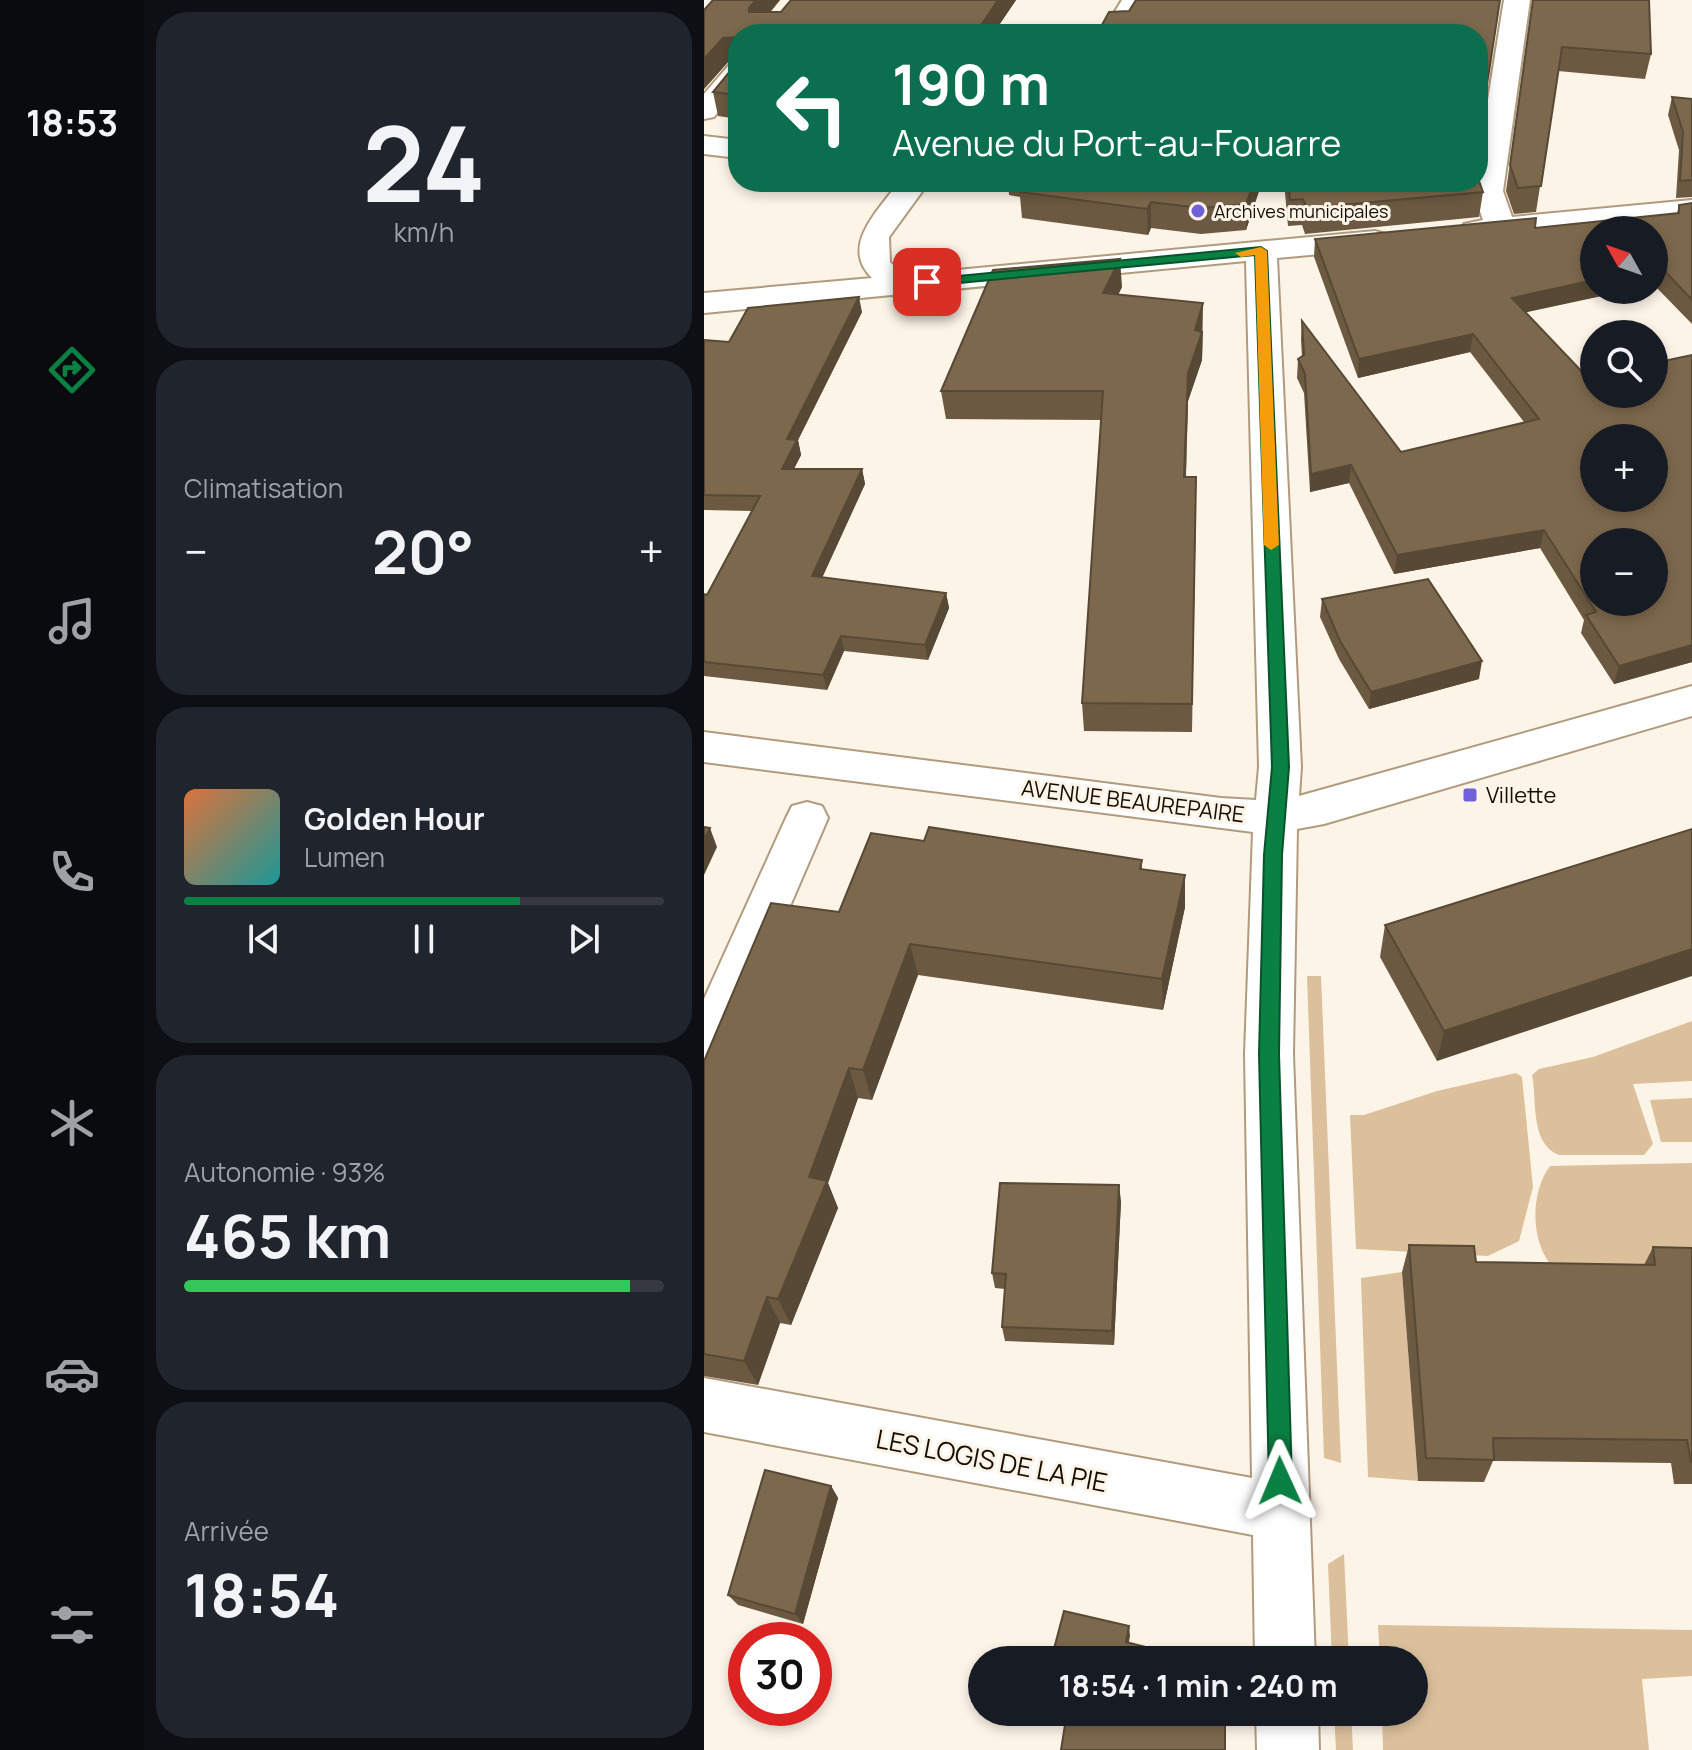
<!DOCTYPE html>
<html lang="fr">
<meta charset="utf-8">
<style>
:root{--surface:#171b24;--page:#20242c;--text:#f1f3f6;--muted:#9ea1a6;--line:#363941;--accent:#0b8043}
body{margin:0;font-family:Manrope,sans-serif;background:var(--page);color:var(--text);height:100vh;display:flex;flex-direction:column;font-size:30px;white-space:nowrap}
*{box-sizing:border-box;margin:0}
p{font-size:26px;color:var(--muted)}
.icon{flex:none;width:44px;height:44px;fill:none;stroke:currentColor;stroke-width:2;stroke-linecap:round;stroke-linejoin:round}
.map{position:relative;flex:1;overflow:hidden}
.side{display:flex;flex-direction:column;gap:12px;padding:12px;background:#0d0f14;width:560px}
.side>*{flex:none}
.guide{position:absolute;left:24px;top:24px;width:760px;height:168px;border-radius:32px;box-shadow:0 4px 12px #0003;background:#0b6e4f;color:#fff;overflow:hidden}
.needle{width:52px;rotate:310deg}
.controls{position:absolute;left:876px;top:216px;display:grid;gap:16px}
.controls a{display:grid;place-items:center;width:88px;height:88px;border-radius:50%;background:var(--surface);box-shadow:0 4px 12px #0003;font-size:40px}
.speed{position:absolute;left:24px;top:1622px;display:flex;gap:16px;font-size:40px;font-weight:700;text-align:center}
.speed>*{display:grid;place-content:center;width:104px;height:104px;border-radius:50%;background:var(--surface);box-shadow:0 4px 12px #0003;line-height:1}
.speed .limit{border:12px solid #d22;background:#fff;color:#111}
.pin{position:absolute;display:grid;place-items:center;width:68px;height:68px;color:#fff;margin:-34px;border-radius:16px;box-shadow:0 4px 12px #0006}
.me{position:absolute;width:88px;margin:-44px;rotate:359deg;stroke-linejoin:round;filter:drop-shadow(0 0 6px #0008)}
.turn{display:flex;align-items:center;gap:28px;height:168px;padding:0 32px;font-size:36px}
.turn .icon{width:104px;height:104px;stroke-width:2.5}
.turn b{display:block;font-size:56px;line-height:68px}
.big{font-size:60px;font-weight:700;line-height:1.1}
.side .tile{flex:1;display:flex;flex-direction:column;justify-content:center;gap:12px;min-width:0;padding:0 28px;border-radius:32px;background:var(--page)}
.side .dial{align-items:center;gap:0}
.dial b{font-size:104px;line-height:1}
.song{display:flex;align-items:center;gap:24px}
.cover{width:96px;height:96px;border-radius:12px;background:linear-gradient(135deg,hsl(20 70% 55%),hsl(180 70% 35%))}
.played{height:8px;border-radius:4px;background:linear-gradient(90deg,var(--accent) 70%,var(--line) 70%)}
.keys{display:flex;justify-content:space-around;direction:ltr}
.heat{display:flex;justify-content:space-between;align-items:center;font-size:44px;direction:ltr}
.charge{height:12px;border-radius:6px;background:linear-gradient(90deg,#34c759 93%,var(--line) 0)}
.trip{position:absolute;left:264px;top:1646px;width:460px;height:80px;border-radius:40px;background:var(--surface);box-shadow:0 4px 12px #0003;font-weight:700;line-height:80px;text-align:center}
main{display:flex;flex:1;min-height:0}
.dock{display:flex;flex-direction:column;width:144px;justify-content:space-around;align-items:center;background:#090b0e;color:var(--muted)}
.dock .icon{width:56px;height:56px}
.dock .current{color:var(--accent)}
.dock b{font-size:36px;color:var(--text)}
.map>svg:first-child{display:block}
.green{fill:#dcc09c}
.lines{fill:none;stroke-linecap:round;stroke-linejoin:round}
.minor-casing{stroke:#b19b7f;stroke-width:4}
.minor{fill:#fff;fill-rule:evenodd}
.wall{fill:#6b5941}
.shaded-wall{fill:#574935}
.building{fill:#7c684c;stroke:#574935;stroke-width:2;fill-rule:evenodd}
.route{fill:#0b8043;stroke:#07532c;stroke-width:2}
.slow{fill:#f59e0b}
.poi-dot{fill:#7061db;stroke:#fdf4e8;stroke-width:3}
.labels{text-anchor:middle;dominant-baseline:central;stroke-width:6;stroke-linejoin:round;paint-order:stroke}
.far-poi-label{font-size:18px;fill:#150d04;stroke:#fdf4e8;text-anchor:start}
.poi-label{font-size:22px;fill:#150d04;stroke:#fdf4e8;text-anchor:start}
.street-label{font-size:22px;fill:#150d04;stroke:#fdf4e8}
.near-street-label{font-size:26px;fill:#150d04;stroke:#fdf4e8}
</style>
<main>
<nav class="dock">
<b>18:53</b>
<svg class="icon current" aria-label="directions" viewBox="0 0 24 24"><path d="M12 3l9 9-9 9-9-9zM9 14v-3h6M13 9l2 2-2 2"/></svg>
<svg class="icon" aria-label="music" viewBox="0 0 24 24"><path d="M9 18V5l10-2v13"/><circle cx="6" cy="18" r="3"/><circle cx="16" cy="16" r="3"/></svg>
<svg class="icon" aria-label="phone" viewBox="0 0 24 24"><path d="M5 4h4l2 5-3 2q2 4 5 5l2-3 5 2v4C11 20 4 13 5 4z"/></svg>
<svg class="icon" aria-label="climate" viewBox="0 0 24 24"><path d="M12 3v18M4 7l16 10M4 17L20 7"/></svg>
<svg class="icon" aria-label="car" viewBox="0 0 24 24"><path d="M5 17H2v-5l4-1 3-4h7l3 4 3 1v5h-3M9 17h6M6 11h13"/><circle cx="7" cy="17" r="2"/><circle cx="17" cy="17" r="2"/></svg>
<svg class="icon" aria-label="filters" viewBox="0 0 24 24"><path d="M4 7h16M4 17h16"/><circle cx="9" cy="7" r="2"/><circle cx="15" cy="17" r="2"/></svg>
</nav>
<section class="side">
<div class="tile dial"><b>24</b><p>km/h</p></div>
<div class="tile"><p>Climatisation</p>
<div class="heat"><a>−</a><b class="big">20°</b><a>+</a></div>
</div>
<div class="tile">
<div class="song"><i class="cover"></i><div><b>Golden Hour</b><p>Lumen</p></div></div>
<div class="played"></div>
<div class="keys"><svg class="icon" aria-label="previous" viewBox="0 0 24 24"><path d="M18 5L8 12l10 7zM5 5v14"/></svg><svg class="icon" aria-label="pause" viewBox="0 0 24 24"><path d="M8 5v14M16 5v14"/></svg><svg class="icon" aria-label="next" viewBox="0 0 24 24"><path d="M6 5l10 7-10 7zM19 5v14"/></svg></div>
</div>
<div class="tile"><p>Autonomie · 93%</p><b class="big">465 km</b><div class="charge"></div></div>
<div class="tile"><p>Arrivée</p><b class="big">18:54</b></div>
</section>
<div class="map">
<svg width="988" height="1750" viewBox="0 0 988 1750">
<rect width="100%" height="100%" fill="#fdf4e8"/>
<g class="green">
<path d="M603,976H617L637,1463L620,1458Z"/>
<path d="M988,1021V1081L929,1084L949,1144L940,1155H855C828,1145 832,1106 829,1080L828,1075L835,1069L889,1057Z"/>
<path d="M812,1073L818,1077L829,1187L815,1241L784,1256L652,1249L646,1115H660L733,1091Z"/>
<path d="M988,1098V1142H957L946,1100Z"/>
<path d="M988,1163V1264L849,1267C826,1243 826,1192 846,1166Z"/>
<path d="M698,1272L714,1481L664,1477L657,1278Z"/>
<path d="M640,1554L645,1660H628L624,1564Z"/>
<path d="M674,1625L988,1630V1676L938,1679L945,1750H679L678,1712H710V1660H676Z"/>
<path d="M630,1712H647L649,1750H632Z"/>
</g>
<g class="lines">
<g class="minor-casing">
<g id="minor">
<path d="M418,0H444L423,34H397Z"/>
<path d="M800,0H826L799,191L808,217L988,200V218L797,237L771,239L760,236L756,230L760,224L779,220L769,191L771,182H774V162Z"/>
<path d="M34,63V88L10,117L0,119V94L25,65Z"/>
<path d="M0,136L34,140V158L0,154Z"/>
<path d="M195,182H225L185,237L186,262L200,275L671,231L682,234L686,240L682,246L671,249L573,258L597,767L595,796L988,686V716L620,824L593,829L589,1054L611,1660H551L549,1535L0,1432V1378L548,1478L541,1054L549,832L0,762V732L517,798L552,800L555,767L542,261L0,313V293L168,278C135,246 175,210 195,182Z"/>
<path d="M103,802L118,806L124,818L17,1066L0,1072V999L82,818L88,806Z"/>
<path d="M552,1712H614L615,1750H553Z"/>
</g>
</g>
<use href="#minor" class="minor"/>
</g>
<g class="wall">
<path d="M9,0H76L66,12L312,0L289,34H34V119L14,116L9,92L32,64V61L24,62L0,89V10Z"/>
<path d="M829,0H945L947,54L941,79L854,71L832,212L810,214L802,191Z"/>
<path d="M968,97L988,99V197L972,198L975,150L964,115Z"/>
<path d="M304,182H558L542,230L497,234L447,228L444,235L318,218L316,197L305,195Z"/>
<path d="M580,182H774L779,192L775,217L601,234L598,225L584,226Z"/>
<path d="M988,203V324L950,285V230L822,313L884,378L988,355V662L910,684L877,633L880,620L836,548L690,574L645,483L606,492L600,393L593,378L594,359L598,357L597,339L598,321L697,452L820,422L766,352L654,378L610,257L611,239L831,228L973,213L975,205Z"/>
<path d="M418,287L414,295L499,331L498,360L484,401L482,477L492,505L488,732L380,731L378,703L397,420L242,419L237,391Z"/>
<path d="M158,312L94,440L97,455L90,469H158L161,484L118,578L242,593L245,608L224,660L140,651L123,690L0,676V594L3,595L48,511L0,510V340L25,342Z"/>
<path d="M618,599L775,679L665,709L635,659L616,617Z"/>
<path d="M988,829L733,1061L676,957L681,925Z"/>
<path d="M220,841L438,860V869L481,875V907L459,1010L214,975L168,1100L154,1098L124,1183L134,1208L87,1325L76,1323L54,1385L0,1376V1061L135,912Z"/>
<path d="M417,1201L410,1345L301,1341L298,1327L301,1289L291,1288L288,1273Z"/>
<path d="M705,1245L772,1262L940,1265L949,1247L988,1248V1484H970L967,1463L789,1461L780,1482L714,1481L698,1272Z"/>
<path d="M127,1486L134,1498L99,1624L34,1605L24,1595Z"/>
</g>
<g class="shaded-wall">
<path d="M52,0H76L50,32L45,8Z"/>
<path d="M294,0H312L289,34H271Z"/>
<path d="M31,37L34,61L24,62L0,89V59L19,38Z"/>
<path d="M550,182H558L542,230V204Z"/>
<path d="M447,202V228L444,235L443,209Z"/>
<path d="M416,259L418,287L400,322L399,293Z"/>
<path d="M956,266L951,284L950,285V268Z"/>
<path d="M890,280V290H926L805,316L808,298Z"/>
<path d="M155,297L158,312L94,440L97,455L82,484L78,469L83,439Z"/>
<path d="M499,303L498,360L484,401L481,505L484,373L491,330Z"/>
<path d="M769,334L766,352L654,378L655,359Z"/>
<path d="M647,465L645,483L606,492L607,474Z"/>
<path d="M158,469L161,484L112,591L108,576Z"/>
<path d="M840,530L836,548L690,574L693,555Z"/>
<path d="M242,593L245,608L224,660L221,645Z"/>
<path d="M137,636L140,651L123,690L119,675Z"/>
<path d="M988,645V662L910,684L915,666Z"/>
<path d="M778,661L775,679L665,709L667,692Z"/>
<path d="M6,828L13,847L0,875V840Z"/>
<path d="M481,875V907L459,1010L458,979Z"/>
<path d="M206,944L214,975L168,1100L159,1070Z"/>
<path d="M988,949V976L733,1061L740,1031Z"/>
<path d="M145,1068L154,1098L124,1183L134,1208L87,1325L74,1299L105,1177Z"/>
<path d="M415,1185L417,1201L410,1345L408,1331Z"/>
<path d="M63,1297L76,1323L54,1385L40,1361Z"/>
<path d="M127,1486L134,1498L99,1624L91,1614Z"/>
<path d="M425,1626L426,1636L423,1652L422,1642Z"/>
</g>
<g class="building">
<path d="M9,0H52L45,8V12H77L87,0H294L271,34H34V95L9,92L32,64L31,37L19,38L0,59V10Z"/>
<path d="M432,0H796L775,136L774,155V34H393L405,12L425,11Z"/>
<path d="M829,0H945L947,54L858,47L837,186L814,188L806,165Z"/>
<path d="M968,97L988,99V180L976,181L979,132Z"/>
<path d="M774,178L779,192L603,208L599,199L586,200L584,182H774Z"/>
<path d="M322,182H550L542,204L497,208L447,202L443,209L316,192Z"/>
<path d="M988,203V300L956,266L950,268V230H890V280L808,298L884,378L890,377V394H950V363L988,355V645L915,666L882,615L892,612L840,530L693,555L647,465L607,474L601,374L594,359L600,355L598,321L697,452L835,419L769,334L655,359L611,239L832,218L831,228L975,213V205ZM890,438H950V498H890ZM890,542H950V602H890Z"/>
<path d="M416,259L399,293L499,303L491,330L498,332L484,373L480,477H492L488,704L378,703L399,391H237L289,270Z"/>
<path d="M155,297L83,439L93,440L78,469H158L108,576L242,593L221,645L137,636L119,675L0,662V594L3,595L56,496L0,495V340L25,342L44,308Z"/>
<path d="M724,579L778,661L667,692L636,641L618,599Z"/>
<path d="M0,827L6,828L0,840Z"/>
<path d="M225,827L438,860L436,869L481,875L458,979L206,944L159,1070L145,1068L105,1177L123,1181L74,1299L63,1297L40,1361L0,1354V1061L67,903L135,912L167,833L220,841Z"/>
<path d="M988,829V949L740,1031L681,925Z"/>
<path d="M296,1183L415,1185L408,1331L298,1327L302,1274L288,1273Z"/>
<path d="M705,1245L770,1246L772,1262L951,1265L949,1247L988,1248V1462H987L983,1440L789,1438L790,1460L722,1458Z"/>
<path d="M61,1470L127,1486L91,1614L24,1595Z"/>
<path d="M360,1611L425,1626L422,1642L492,1660H347Z"/>
<path d="M363,1712H521V1750H357Z"/>
</g>
<path class="route" d="M557,247L563,251L585,767L578,855L575,1054L588,1481L585,1489L576,1493L568,1489L565,1481L555,1054L560,855L568,767L551,255L223,286L217,282L223,279Z"/>
<path class="slow" d="M557,247L563,251L575,545L567,550L560,545L551,255L537,257L531,253Z"/>
<g class="poi-dot">
<circle cx="494" cy="211" r="8"/>
<rect x="758" y="787" width="16" height="16" rx="4"/>
</g>
<g class="labels">
<g class="far-poi-label">
<text x="510" y="211">Archives municipales</text>
</g>
<g class="poi-label">
<text x="782" y="795">Villette</text>
</g>
<g class="street-label">
<text transform="translate(429 801) rotate(7)">AVENUE BEAUREPAIRE</text>
</g>
<g class="near-street-label">
<text transform="translate(288 1460) rotate(11)">LES LOGIS DE LA PIE</text>
</g>
</g>
</svg>
<div class="controls">
<a><svg class="needle" viewBox="-14 -14 28 28"><path d="M0-13l5 13h-10z" fill="#e53935"/><path d="M0 13l5-13h-10z" fill="#9ea1a6"/></svg></a>
<a><svg class="icon" aria-label="search" viewBox="0 0 24 24"><circle cx="10" cy="10" r="6"/><path d="M15 15l6 6"/></svg></a>
<a>+</a>
<a>−</a>
</div>
<div class="speed"><div class="limit">30</div></div>
<div class="pin" style="left:223px;top:282px;background:#d93025"><svg class="icon" aria-label="arrive" viewBox="0 0 24 24"><path d="M6 21V4h12l-3 4 3 4H6"/></svg></div>
<svg class="me" style="left:576px;top:1481px" viewBox="-20 -20 40 40"><path d="M0-17L14 15 0 8-14 15z" fill="#0b8043" stroke="#fff" stroke-width="4"/></svg>
<div class="trip">18:54 · 1 min · 240 m</div>
<div class="guide">
<div class="turn"><svg class="icon" aria-label="left" viewBox="0 0 24 24"><path d="M17 20v-9H6M10 6l-5 5 5 5"/></svg><div><b>190 m</b>Avenue du Port-au-Fouarre</div></div>
</div>
</div>
</main>
